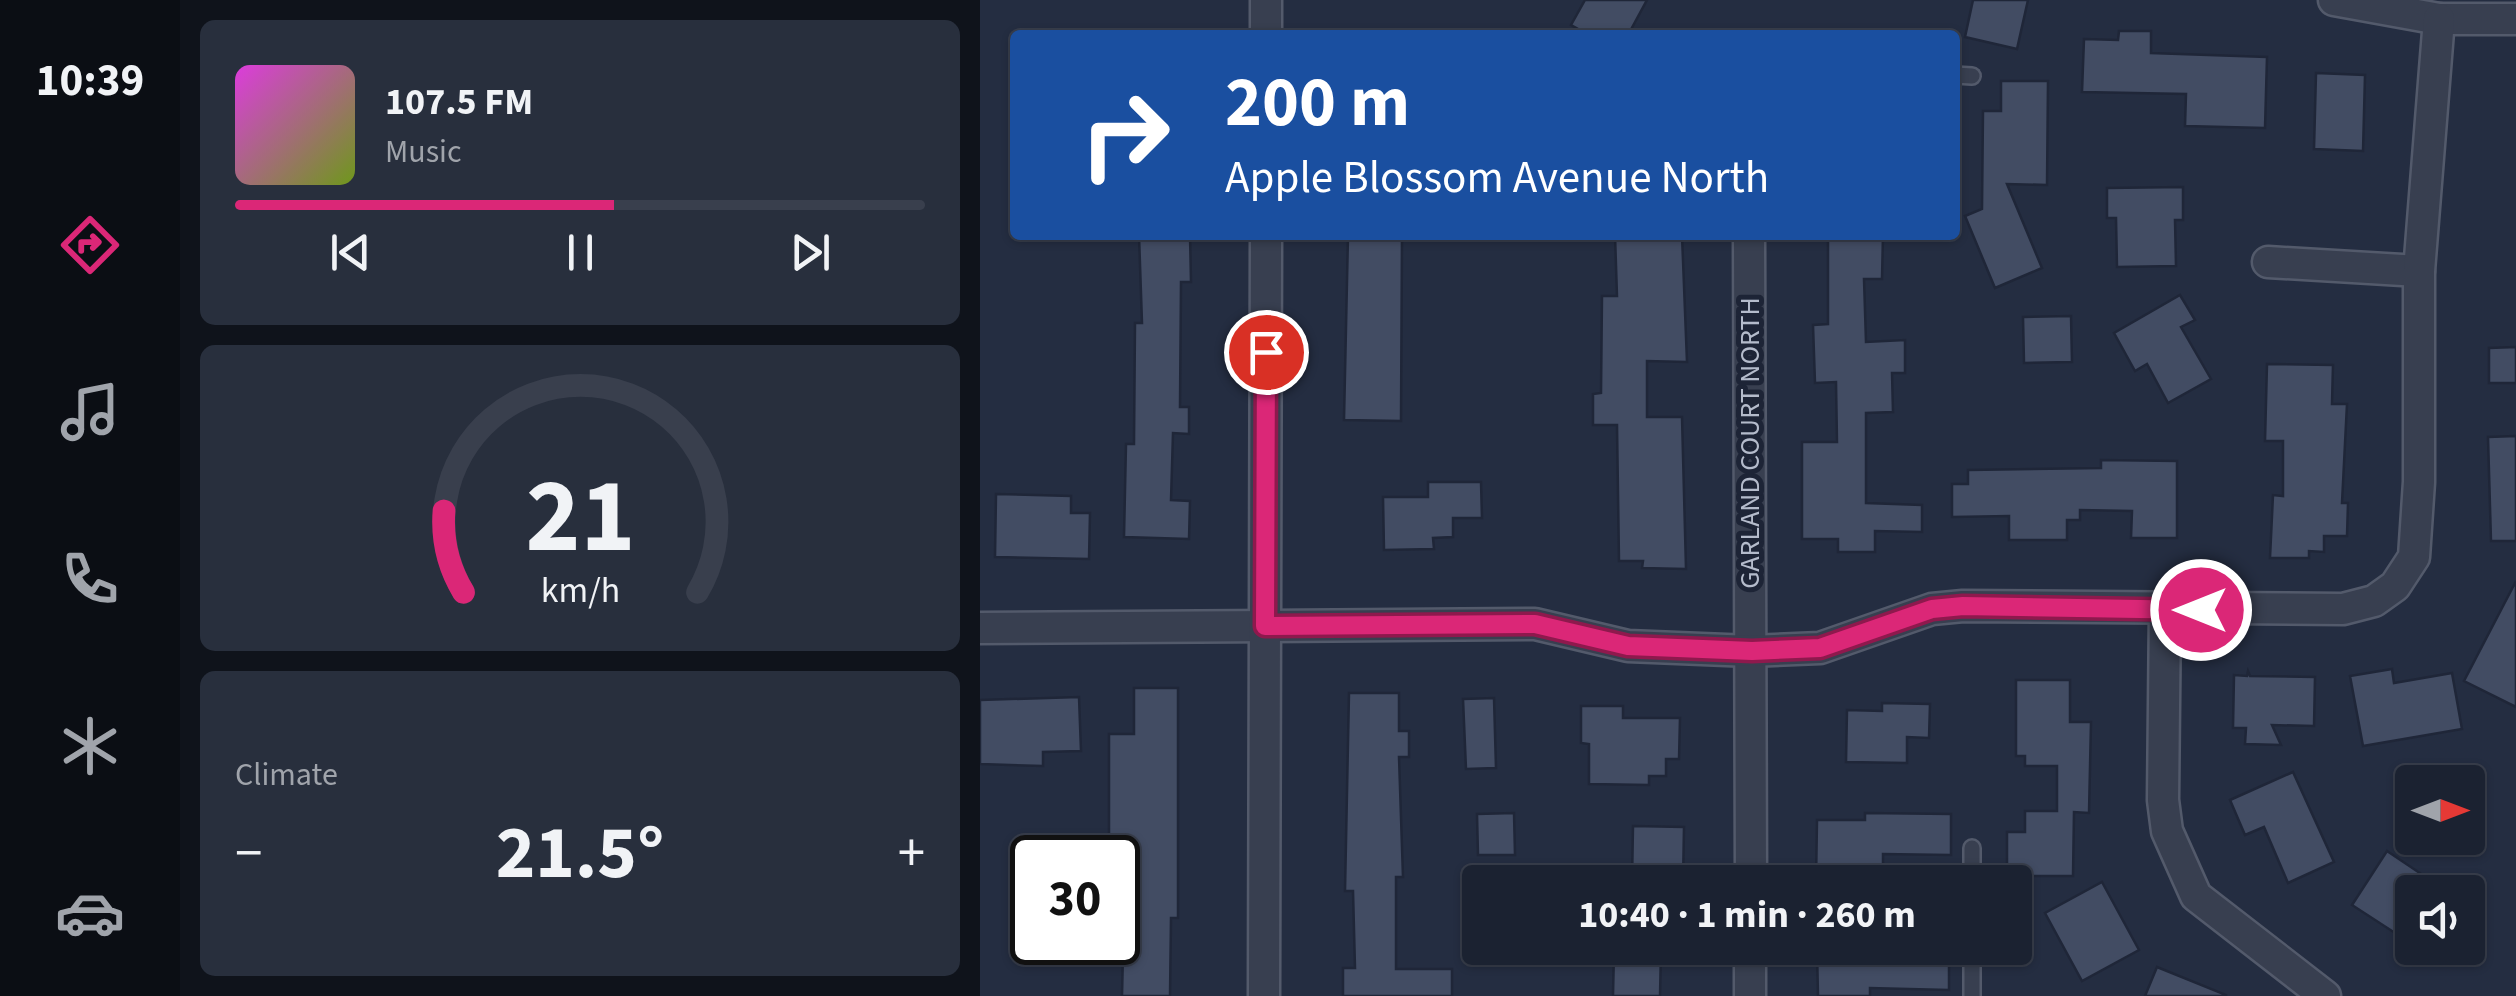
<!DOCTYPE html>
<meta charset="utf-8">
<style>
:root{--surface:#1b2231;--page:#282f3d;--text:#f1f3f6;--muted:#a0a4ab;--line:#393f4d;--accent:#db2777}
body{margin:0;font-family:"Source Sans 3",sans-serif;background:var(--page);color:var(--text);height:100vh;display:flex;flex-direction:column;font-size:38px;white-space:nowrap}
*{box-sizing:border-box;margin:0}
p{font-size:32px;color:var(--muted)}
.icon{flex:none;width:55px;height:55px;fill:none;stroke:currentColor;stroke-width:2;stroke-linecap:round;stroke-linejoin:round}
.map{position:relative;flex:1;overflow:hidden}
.drawer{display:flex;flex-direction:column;gap:20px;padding:20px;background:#0f131b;width:800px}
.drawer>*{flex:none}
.banner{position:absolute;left:30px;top:30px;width:950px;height:210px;border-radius:10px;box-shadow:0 2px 8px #0004,0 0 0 2px var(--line);background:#1a4fa0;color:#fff;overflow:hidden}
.needle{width:65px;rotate:90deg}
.tools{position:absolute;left:1415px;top:765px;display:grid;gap:20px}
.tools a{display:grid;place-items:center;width:90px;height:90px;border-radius:10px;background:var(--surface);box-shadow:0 2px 8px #0004,0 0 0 2px var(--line);font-size:50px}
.speed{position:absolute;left:30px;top:835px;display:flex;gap:20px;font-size:50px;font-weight:700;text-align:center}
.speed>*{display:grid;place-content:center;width:130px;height:130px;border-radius:50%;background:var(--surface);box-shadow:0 2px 8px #0004,0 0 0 2px var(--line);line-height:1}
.speed .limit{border:5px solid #111;border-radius:15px;background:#fff;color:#111}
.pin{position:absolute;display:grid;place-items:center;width:85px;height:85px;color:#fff;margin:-42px;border:5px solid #fff;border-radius:50%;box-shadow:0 2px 10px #0007}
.me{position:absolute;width:110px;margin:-55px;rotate:270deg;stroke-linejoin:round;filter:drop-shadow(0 0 8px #0008)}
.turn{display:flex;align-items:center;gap:35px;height:210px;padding:0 50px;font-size:45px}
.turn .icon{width:130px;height:130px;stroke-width:2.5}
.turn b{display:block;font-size:70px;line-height:85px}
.big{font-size:75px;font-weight:700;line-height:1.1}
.drawer .card{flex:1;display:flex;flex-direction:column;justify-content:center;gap:15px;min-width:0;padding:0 35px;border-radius:15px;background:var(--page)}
.drawer .dial{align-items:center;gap:0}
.dial svg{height:260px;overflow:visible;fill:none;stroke:var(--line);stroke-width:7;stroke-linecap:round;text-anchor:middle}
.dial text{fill:var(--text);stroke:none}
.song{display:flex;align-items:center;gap:30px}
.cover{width:120px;height:120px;border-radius:15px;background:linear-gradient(135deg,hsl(300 70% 55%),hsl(80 70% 35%))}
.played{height:10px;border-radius:5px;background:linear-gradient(90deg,var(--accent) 55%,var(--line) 55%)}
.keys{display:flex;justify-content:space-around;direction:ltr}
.heat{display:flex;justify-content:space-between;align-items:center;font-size:55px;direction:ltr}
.trip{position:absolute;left:482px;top:865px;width:570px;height:100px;border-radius:10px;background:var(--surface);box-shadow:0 2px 8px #0004,0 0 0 2px var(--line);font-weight:700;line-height:100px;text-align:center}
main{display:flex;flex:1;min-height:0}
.dock{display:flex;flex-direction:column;width:180px;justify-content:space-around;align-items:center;background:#0b0e14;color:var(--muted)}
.dock .icon{width:70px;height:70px}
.dock .active{color:var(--accent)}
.dock b{font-size:45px;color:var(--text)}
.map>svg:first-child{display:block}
.building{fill:#424c63;stroke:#1f2638;stroke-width:2.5}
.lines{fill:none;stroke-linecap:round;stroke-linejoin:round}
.service-casing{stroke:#535a6b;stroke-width:20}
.minor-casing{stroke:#535a6b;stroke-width:35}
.service{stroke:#383f50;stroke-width:15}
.minor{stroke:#383f50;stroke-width:30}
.route-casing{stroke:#8e194d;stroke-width:25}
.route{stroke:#db2777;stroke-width:18}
.labels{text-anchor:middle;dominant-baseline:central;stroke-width:10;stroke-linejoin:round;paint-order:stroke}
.street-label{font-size:28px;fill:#b4bbcb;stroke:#1d2436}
</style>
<main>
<nav class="dock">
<b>10:39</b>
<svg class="icon active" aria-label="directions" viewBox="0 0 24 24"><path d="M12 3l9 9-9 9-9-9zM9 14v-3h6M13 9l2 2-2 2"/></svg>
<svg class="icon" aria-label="music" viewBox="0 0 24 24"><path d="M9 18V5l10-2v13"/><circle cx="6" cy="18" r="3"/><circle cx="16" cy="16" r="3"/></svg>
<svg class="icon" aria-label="phone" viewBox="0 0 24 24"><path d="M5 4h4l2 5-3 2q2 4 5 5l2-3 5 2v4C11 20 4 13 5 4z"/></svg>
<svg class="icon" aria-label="climate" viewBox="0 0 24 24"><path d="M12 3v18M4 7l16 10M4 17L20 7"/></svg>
<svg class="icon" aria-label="car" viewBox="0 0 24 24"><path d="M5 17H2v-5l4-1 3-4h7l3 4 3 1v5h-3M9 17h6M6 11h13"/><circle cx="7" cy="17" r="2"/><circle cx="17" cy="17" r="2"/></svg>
</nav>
<section class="drawer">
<div class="card">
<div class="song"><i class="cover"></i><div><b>107.5 FM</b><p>Music</p></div></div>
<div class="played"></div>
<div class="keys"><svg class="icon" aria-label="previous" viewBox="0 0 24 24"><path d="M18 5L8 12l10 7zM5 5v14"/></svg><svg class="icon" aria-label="pause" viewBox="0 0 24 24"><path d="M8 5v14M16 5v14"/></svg><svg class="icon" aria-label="next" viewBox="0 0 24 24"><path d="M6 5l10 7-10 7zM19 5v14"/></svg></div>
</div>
<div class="card dial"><svg viewBox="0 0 100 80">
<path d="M14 69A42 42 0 1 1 86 69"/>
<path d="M14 69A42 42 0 0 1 8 44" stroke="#db2777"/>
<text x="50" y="56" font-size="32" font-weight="700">21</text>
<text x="50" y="72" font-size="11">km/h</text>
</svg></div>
<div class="card"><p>Climate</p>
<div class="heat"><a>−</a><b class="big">21.5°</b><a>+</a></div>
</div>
</section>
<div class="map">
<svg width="1536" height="996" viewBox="0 0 1536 996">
<rect width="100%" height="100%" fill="#242d41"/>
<g class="building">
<path d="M605,0H667L648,35H609L591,25Z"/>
<path d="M993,0H1048L1037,49L985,37Z"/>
<path d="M1139,31H1171V53L1287,57L1285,128L1205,126L1206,94L1102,92L1104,39L1138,40Z"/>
<path d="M1336,73L1385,75L1383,151L1334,149Z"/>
<path d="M1021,81H1068L1067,185L1027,184L1062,268L1015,288L985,216L1002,209L1003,111H1021Z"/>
<path d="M1203,187V220H1195L1196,266L1137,267L1136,218H1127V188Z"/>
<path d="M159,235H210L211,282H201L200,407H209V434L193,433L191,500L210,501L209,539L144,537L146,444H154L155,323H162Z"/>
<path d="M368,235H422L421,421L364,420Z"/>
<path d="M635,235H702L707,362L667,361V417H702L706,569L662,568L663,561H639L637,425H613V394L621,393L622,296H637Z"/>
<path d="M848,235H903L902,279H884L886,342L925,340V373H912L913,412L886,413V503L942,505V532L895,531V552H858V539H822V442H857L856,382L835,383L833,325L848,324Z"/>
<path d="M1200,295L1215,320L1201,327L1231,379L1188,403L1167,364L1155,371L1134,333Z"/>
<path d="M1091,316L1092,362L1044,363L1043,317Z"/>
<path d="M1536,347V383H1509V348Z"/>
<path d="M1287,364L1353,365L1352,404H1367L1362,503H1368L1367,536H1344V552L1329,551V558H1290L1293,495L1303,496V441H1285Z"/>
<path d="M1536,436V541H1511L1508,437Z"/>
<path d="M1121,460L1197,461V538H1151L1152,511L1100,510V520H1087V540H1029V516L972,517V484H988V470L1121,468Z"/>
<path d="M448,482H501L502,518H473V537L453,538L454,549L404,550L403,497H448Z"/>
<path d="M16,494L91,496V513H110L109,559L15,557Z"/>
<path d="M1536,581V707L1484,681Z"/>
<path d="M1412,669L1414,683L1472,673L1482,729L1383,746L1370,676Z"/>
<path d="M1268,671L1270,676L1335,677L1334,726L1292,725L1301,745L1265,744L1266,728H1253L1254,675L1267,676Z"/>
<path d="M1036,680H1090V722H1111L1109,813L1094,812L1093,876H1027V832H1045V811H1077V766H1045V756H1036Z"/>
<path d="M154,688H198V918H191L190,996H142L144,909H138V858H129V734H154Z"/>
<path d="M369,693H419V731H429V757H419L423,877H416V969H472V996H363V968H375L373,891H365Z"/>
<path d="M99,697L101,751L63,752V766L0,764V700Z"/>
<path d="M514,698L516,768L486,769L483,699Z"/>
<path d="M902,703L950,704L949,738L927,737V763L866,762L867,710L902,711Z"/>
<path d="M601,706H643V718H700L699,759H686V776H669V785L609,784V744L601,743Z"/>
<path d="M1313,772L1354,862L1308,883L1284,827L1265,835L1250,800Z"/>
<path d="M534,813L535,855H498L497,814Z"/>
<path d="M885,813L971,814V855L903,854V882H836L837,820H885Z"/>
<path d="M653,826L704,827L703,882H652Z"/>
<path d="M1407,851L1468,892H1432V944L1372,905Z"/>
<path d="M1122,882L1159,950L1102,981L1065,913Z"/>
<path d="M969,948V990L890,988V996H838L837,950Z"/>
<path d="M634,950H681L680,996H633Z"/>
<path d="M1177,967L1246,995V996H1165Z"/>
</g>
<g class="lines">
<g class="service-casing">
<g id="service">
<path d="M975,75L992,76"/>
<path d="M992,882V848"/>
<path d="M992,996V948"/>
</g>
</g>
<g class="minor-casing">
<g id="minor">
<path d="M1354,0L1459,19H1536"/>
<path d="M286,35V0"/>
<path d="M769,235L771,882"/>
<path d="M1288,262L1439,271"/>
<path d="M1185,610L1183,800L1187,831L1216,896L1345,996"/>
<path d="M0,628L555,624L648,646L771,651L840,648L952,609L983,606L1363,609L1394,601L1415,586L1434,557L1439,482V271L1459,19"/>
<path d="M284,996L286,235"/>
<path d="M770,996V948"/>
</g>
</g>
<use href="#service" class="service"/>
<use href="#minor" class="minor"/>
</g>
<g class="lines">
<g class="route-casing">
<path id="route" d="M286,352L285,626L555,624L648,646L772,651L840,648L952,609L983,606L1221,610"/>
</g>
<use href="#route" class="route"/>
</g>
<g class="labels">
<g class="street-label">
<text transform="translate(770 443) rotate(-90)">GARLAND COURT NORTH</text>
</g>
</g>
</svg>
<div class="tools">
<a><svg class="needle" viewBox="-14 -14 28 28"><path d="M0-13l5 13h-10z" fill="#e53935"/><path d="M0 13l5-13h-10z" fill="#a0a4ab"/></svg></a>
<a><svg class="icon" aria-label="sound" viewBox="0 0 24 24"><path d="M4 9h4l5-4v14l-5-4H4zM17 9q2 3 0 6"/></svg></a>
</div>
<div class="speed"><div class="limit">30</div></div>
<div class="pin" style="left:286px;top:352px;background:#d93025"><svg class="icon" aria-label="arrive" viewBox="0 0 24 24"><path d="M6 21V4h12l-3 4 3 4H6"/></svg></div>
<svg class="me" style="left:1221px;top:610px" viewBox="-20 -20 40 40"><circle r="17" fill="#db2777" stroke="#fff" stroke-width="3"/><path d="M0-11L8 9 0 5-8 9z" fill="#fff"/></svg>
<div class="trip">10:40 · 1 min · 260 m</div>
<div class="banner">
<div class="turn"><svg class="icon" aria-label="right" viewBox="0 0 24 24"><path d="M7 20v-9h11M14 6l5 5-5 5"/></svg><div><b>200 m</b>Apple Blossom Avenue North</div></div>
</div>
</div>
</main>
